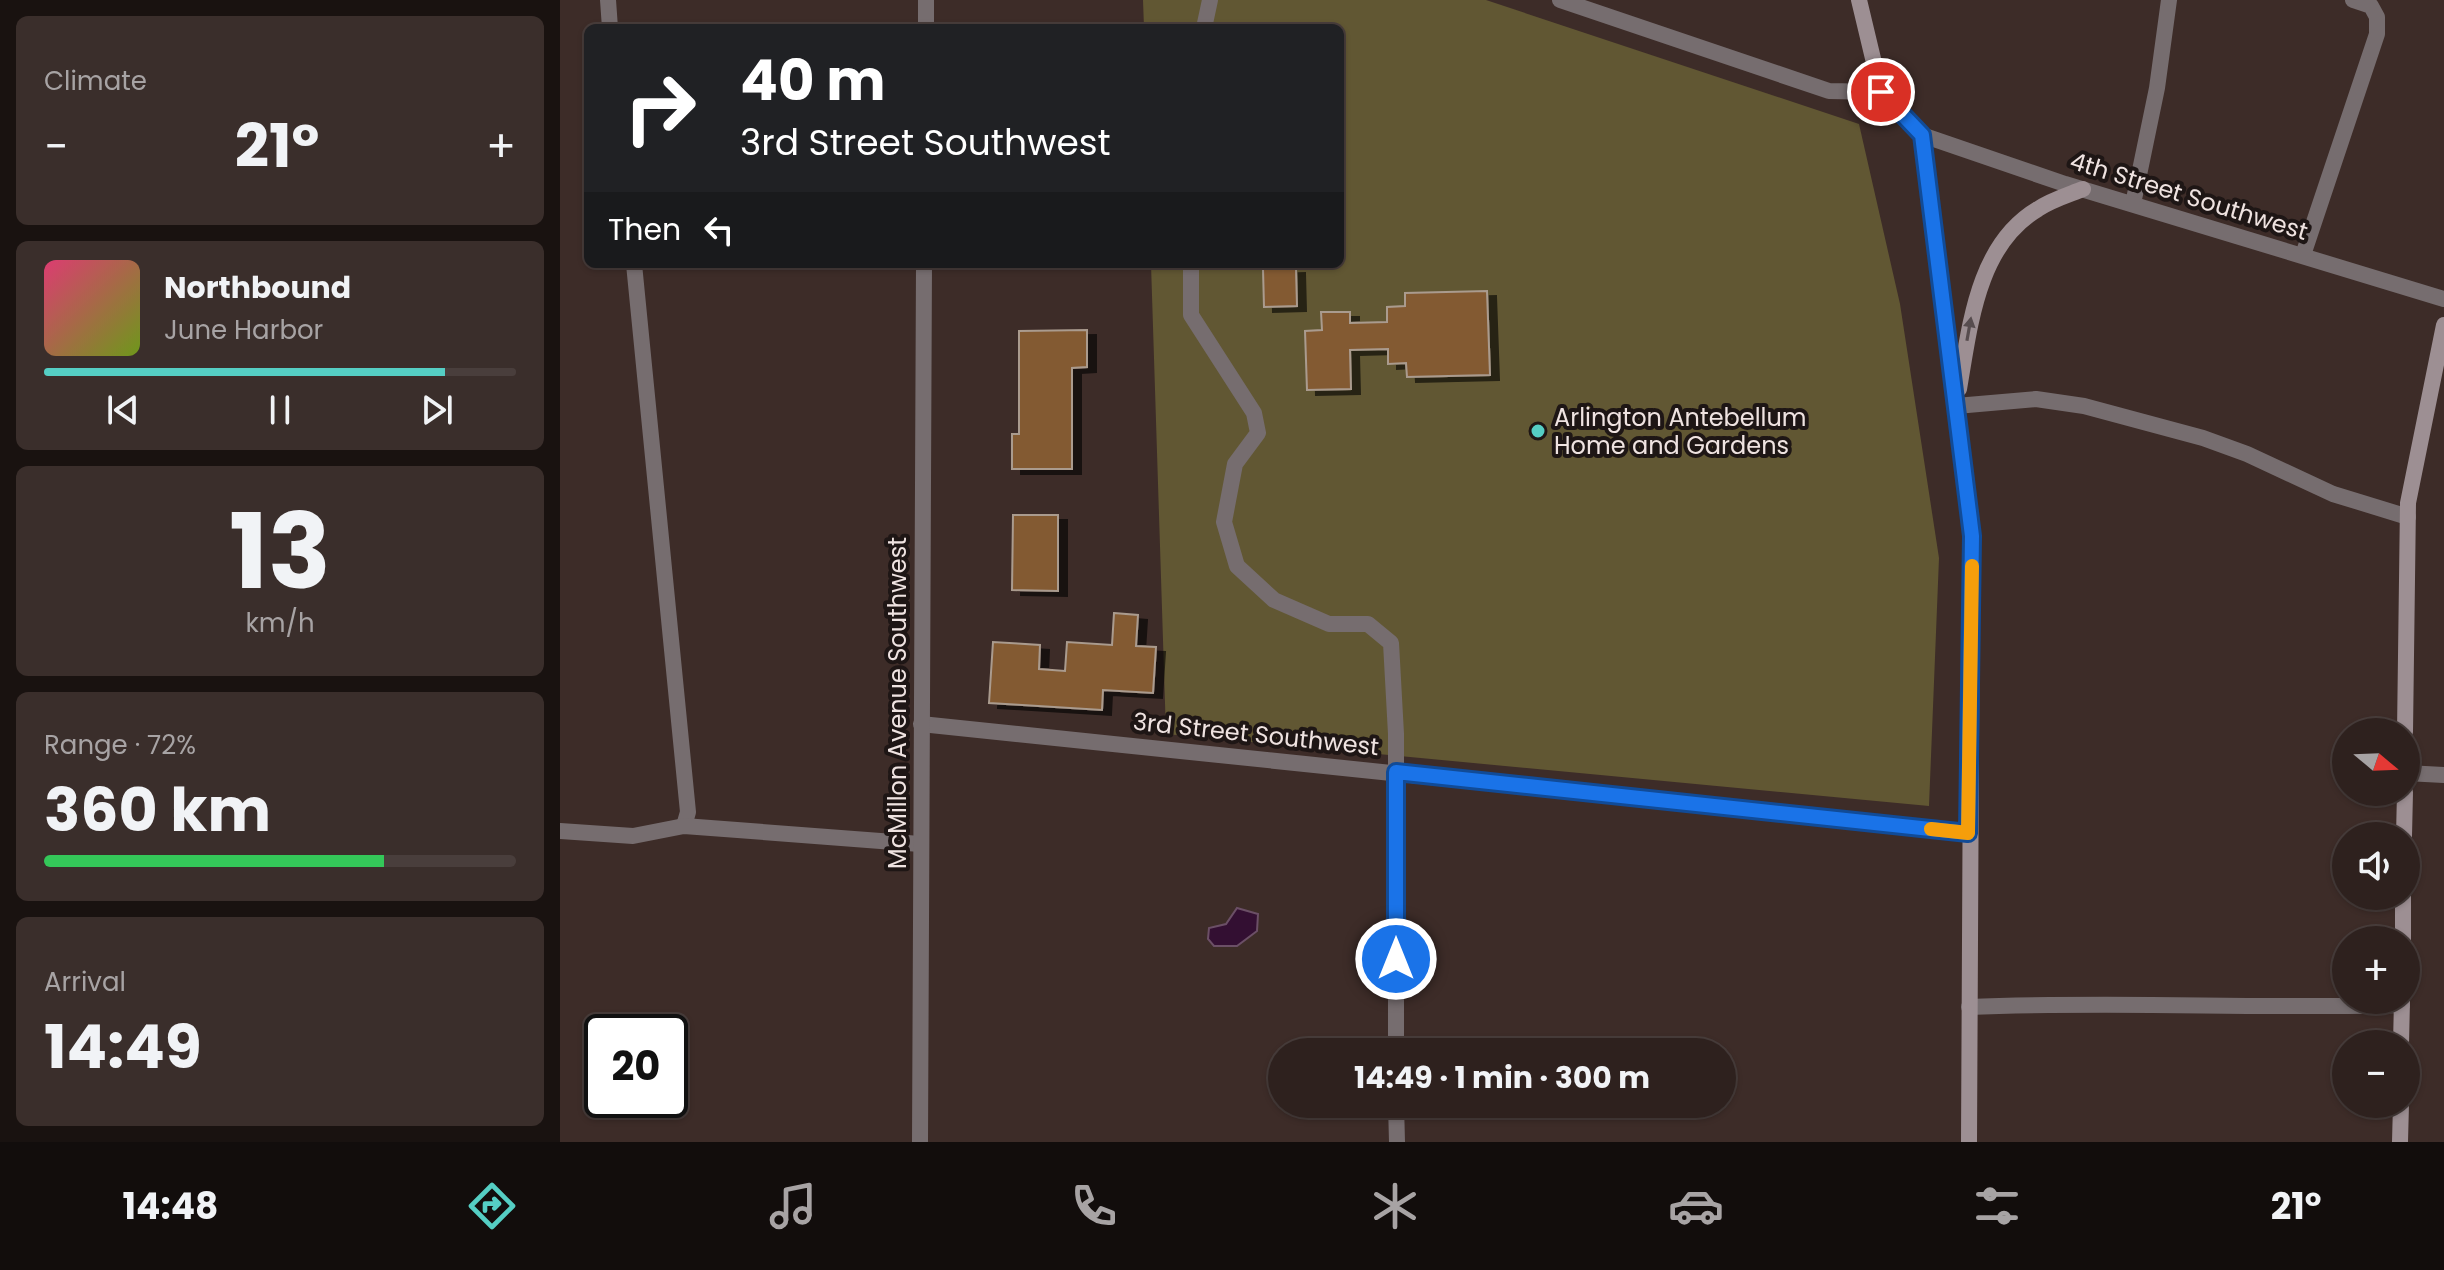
<!DOCTYPE html>
<meta charset="utf-8">
<style>
:root{--surface:#2e211e;--page:#3a2e2b;--text:#f1f3f6;--muted:#a7a3a4;--line:#493e3c;--accent:#55cec4}
body{margin:0;font-family:Poppins,sans-serif;background:var(--page);color:var(--text);height:100vh;display:flex;flex-direction:column;font-size:30px;white-space:nowrap}
*{box-sizing:border-box;margin:0}
p{font-size:26px;color:var(--muted)}
.icon{flex:none;width:44px;height:44px;fill:none;stroke:currentColor;stroke-width:2;stroke-linecap:round;stroke-linejoin:round}
.map{position:relative;flex:1;overflow:hidden}
.details{display:flex;flex-direction:column;gap:16px;padding:16px;background:#191210;width:560px}
.details>*{flex:none}
.banner{position:absolute;left:24px;top:24px;width:760px;height:244px;border-radius:12px;box-shadow:0 2px 6px #0004,0 0 0 2px var(--line);background:#202124;color:#fff;overflow:hidden}
.needle{width:52px;rotate:109deg}
.tools{position:absolute;left:1772px;top:718px;display:grid;gap:16px}
.tools a{display:grid;place-items:center;width:88px;height:88px;border-radius:50%;background:var(--surface);box-shadow:0 2px 6px #0004,0 0 0 2px var(--line);font-size:40px}
.speed{position:absolute;left:24px;top:1014px;display:flex;gap:16px;font-size:40px;font-weight:700;text-align:center}
.speed>*{display:grid;place-content:center;width:104px;height:104px;border-radius:50%;background:var(--surface);box-shadow:0 2px 6px #0004,0 0 0 2px var(--line);line-height:1}
.speed .limit{border:4px solid #111;border-radius:12px;background:#fff;color:#111}
.pin{position:absolute;display:grid;place-items:center;width:68px;height:68px;color:#fff;margin:-34px;border:4px solid #fff;border-radius:50%;box-shadow:0 2px 8px #0007}
.me{position:absolute;width:88px;margin:-44px;rotate:0deg;stroke-linejoin:round;filter:drop-shadow(0 0 6px #0008)}
.turn{display:flex;align-items:center;gap:28px;height:168px;padding:0 24px;font-size:36px}
.turn .icon{width:104px;height:104px;stroke-width:2.5}
.turn b{display:block;font-size:56px;line-height:68px}
.then{display:flex;align-items:center;height:76px;padding:0 24px;background:#0003;gap:16px;font-size:30px}
.big{font-size:60px;font-weight:700;line-height:1.1}
.details .card{flex:1;display:flex;flex-direction:column;justify-content:center;gap:12px;min-width:0;padding:0 28px;border-radius:12px;background:var(--page)}
.details .dial{align-items:center;gap:0}
.dial b{font-size:104px;line-height:1}
.song{display:flex;align-items:center;gap:24px}
.cover{width:96px;height:96px;border-radius:12px;background:linear-gradient(135deg,hsl(340 70% 55%),hsl(80 70% 35%))}
.played{height:8px;border-radius:4px;background:linear-gradient(90deg,var(--accent) 85%,var(--line) 85%)}
.keys{display:flex;justify-content:space-around;direction:ltr}
.heat{display:flex;justify-content:space-between;align-items:center;font-size:44px;direction:ltr}
.charge{height:12px;border-radius:6px;background:linear-gradient(90deg,#34c759 72%,var(--line) 0)}
.trip{position:absolute;left:708px;top:1038px;width:468px;height:80px;border-radius:40px;background:var(--surface);box-shadow:0 2px 6px #0004,0 0 0 2px var(--line);font-weight:700;line-height:80px;text-align:center}
.tab-bar{display:flex;height:128px;justify-content:space-around;align-items:center;background:#120d0c;color:var(--muted)}
.tab-bar .icon{width:56px;height:56px}
.tab-bar .on{color:var(--accent)}
.tab-bar b{font-size:36px;color:var(--text)}
main{display:flex;flex:1;min-height:0}
.map>svg:first-child{display:block}
.green{fill:#615733}
.water{fill:#330f32;stroke:#6b4f66;stroke-width:2}
.building{fill:#835a33;stroke:#aa9b8e;stroke-width:2;filter:url(#shadow)}
.lines{fill:none;stroke-linecap:round;stroke-linejoin:round}
.lane{stroke:#766d6f;stroke-width:16}
.street{stroke:#766d6f;stroke-width:16}
.secondary{stroke:#9d8f93;stroke-width:16}
.oneway{fill:#574c4e}
.route-casing{stroke:#114b97;stroke-width:20}
.route{stroke:#1a73e8;stroke-width:14}
.slow{stroke:#f59e0b;stroke-width:14}
.poi-dot{fill:#55cec4;stroke:#1e1615;stroke-width:3}
.labels{text-anchor:middle;dominant-baseline:central;stroke-width:8;stroke-linejoin:round;paint-order:stroke}
.street-label{font-size:24px;fill:#efe3e1;stroke:#1e1615}
.poi-label{font-size:24px;fill:#efe3e1;stroke:#1e1615;text-anchor:start}
</style>
<main>
<section class="details">
<div class="card"><p>Climate</p>
<div class="heat"><a>−</a><b class="big">21°</b><a>+</a></div>
</div>
<div class="card">
<div class="song"><i class="cover"></i><div><b>Northbound</b><p>June Harbor</p></div></div>
<div class="played"></div>
<div class="keys"><svg class="icon" aria-label="previous" viewBox="0 0 24 24"><path d="M18 5L8 12l10 7zM5 5v14"/></svg><svg class="icon" aria-label="pause" viewBox="0 0 24 24"><path d="M8 5v14M16 5v14"/></svg><svg class="icon" aria-label="next" viewBox="0 0 24 24"><path d="M6 5l10 7-10 7zM19 5v14"/></svg></div>
</div>
<div class="card dial"><b>13</b><p>km/h</p></div>
<div class="card"><p>Range · 72%</p><b class="big">360 km</b><div class="charge"></div></div>
<div class="card"><p>Arrival</p><b class="big">14:49</b></div>
</section>
<div class="map">
<svg width="1884" height="1142" viewBox="0 0 1884 1142">
<defs>
<filter id="shadow"><feDropShadow dx="9" dy="5" stdDeviation="0" flood-color="#0009"/></filter>
</defs>
<rect width="100%" height="100%" fill="#3d2c28"/>
<path class="green" d="M583,0H926L1299,124L1340,304L1379,558L1369,806L606,734L591,264H780V28H584Z"/>
<path class="water" d="M677,908L698,914L697,931L677,946H654L648,939L649,928L666,924Z"/>
<g class="building">
<path d="M736,268L737,306L704,307L703,269Z"/>
<path d="M927,291L930,375L847,377L846,363L828,364V349L790,350L791,389L747,390L745,331L762,330L761,312H790V323L827,322V307L845,306V293Z"/>
<path d="M527,330V367L512,368V469H452V434H459V331Z"/>
<path d="M453,515H498V591L452,590Z"/>
<path d="M554,613L578,615L576,646L596,647L593,693L543,690L542,710L429,703L433,642L480,645L479,669L505,671L507,642L552,645Z"/>
</g>
<g class="lines">
<g class="lane">
<path d="M48,0L50,28"/>
<path d="M644,28L650,0"/>
<path d="M1573,204L1597,88L1609,0"/>
<path d="M1743,255L1817,34V17L1811,6L1793,0"/>
<path d="M74,264L128,812L124,826"/>
<path d="M631,264V315L694,413L698,433L675,464L664,522L677,566L714,600L769,624H808L831,643L836,734V1052"/>
<path d="M1396,406L1476,399L1524,406L1643,438L1687,454L1773,494L1848,517"/>
<path d="M1409,1007C1553,1001 1698,1009 1842,1005"/>
<path d="M836,1104L837,1142"/>
</g>
<g class="street">
<path d="M1000,0L1269,91L1321,92"/>
<path d="M366,28V0"/>
<path d="M1362,135L1505,184L1884,299"/>
<path d="M361,724L1408,833"/>
<path d="M1846,773L1884,775"/>
<path d="M0,831L73,836L124,826L360,844"/>
<path d="M360,1142L364,264"/>
</g>
<g class="secondary">
<path d="M1299,0L1321,92L1362,135L1412,536L1409,1142"/>
<path d="M1399,389C1410,326 1417,245 1478,209C1491,200 1508,195 1523,189"/>
<path d="M1845,732L1848,503L1884,325"/>
<path d="M1844,836L1845,792"/>
<path d="M1843,940V896"/>
<path d="M1841,1044L1842,1000"/>
<path d="M1840,1142L1841,1104"/>
</g>
</g>
<defs><path id="oneway-solid" d="M-6-.8H1V-3.2L6.5 0L1 3.2V.8H-6Z" transform="scale(2)"/></defs>
<use class="oneway" href="#oneway-solid" transform="translate(1409 329) rotate(-80)"/>
<g class="lines">
<g class="route-casing">
<path id="route" d="M836,959V772L1408,833L1412,536L1362,135L1321,92"/>
</g>
<use href="#route" class="route"/>
<path class="slow" d="M1371,829L1408,833L1412,566"/>
</g>
<circle class="poi-dot" cx="978" cy="431" r="8"/>
<g class="labels">
<g class="street-label">
<text transform="translate(1629 196) rotate(17)">4th Street Southwest</text>
<text transform="translate(337 703) rotate(-90)">McMillon Avenue Southwest</text>
<text transform="translate(696 734) rotate(6)">3rd Street Southwest</text>
</g>
<g class="poi-label">
<text x="994" y="417">Arlington Antebellum<tspan x="994" dy="28">Home and Gardens</tspan></text>
</g>
</g>
</svg>
<div class="tools">
<a><svg class="needle" viewBox="-14 -14 28 28"><path d="M0-13l5 13h-10z" fill="#e53935"/><path d="M0 13l5-13h-10z" fill="#a7a3a4"/></svg></a>
<a><svg class="icon" aria-label="sound" viewBox="0 0 24 24"><path d="M4 9h4l5-4v14l-5-4H4zM17 9q2 3 0 6"/></svg></a>
<a>+</a>
<a>−</a>
</div>
<div class="speed"><div class="limit">20</div></div>
<div class="pin" style="left:1321px;top:92px;background:#d93025"><svg class="icon" aria-label="arrive" viewBox="0 0 24 24"><path d="M6 21V4h12l-3 4 3 4H6"/></svg></div>
<svg class="me" style="left:836px;top:959px" viewBox="-20 -20 40 40"><circle r="17" fill="#1a73e8" stroke="#fff" stroke-width="3"/><path d="M0-11L8 9 0 5-8 9z" fill="#fff"/></svg>
<div class="trip">14:49 · 1 min · 300 m</div>
<div class="banner">
<div class="turn"><svg class="icon" aria-label="right" viewBox="0 0 24 24"><path d="M7 20v-9h11M14 6l5 5-5 5"/></svg><div><b>40 m</b>3rd Street Southwest</div></div>
<div class="then">Then<svg class="icon" aria-label="left" viewBox="0 0 24 24"><path d="M17 20v-9H6M10 6l-5 5 5 5"/></svg></div>
</div>
</div>
</main>
<nav class="tab-bar">
<b>14:48</b>
<svg class="icon on" aria-label="directions" viewBox="0 0 24 24"><path d="M12 3l9 9-9 9-9-9zM9 14v-3h6M13 9l2 2-2 2"/></svg>
<svg class="icon" aria-label="music" viewBox="0 0 24 24"><path d="M9 18V5l10-2v13"/><circle cx="6" cy="18" r="3"/><circle cx="16" cy="16" r="3"/></svg>
<svg class="icon" aria-label="phone" viewBox="0 0 24 24"><path d="M5 4h4l2 5-3 2q2 4 5 5l2-3 5 2v4C11 20 4 13 5 4z"/></svg>
<svg class="icon" aria-label="climate" viewBox="0 0 24 24"><path d="M12 3v18M4 7l16 10M4 17L20 7"/></svg>
<svg class="icon" aria-label="car" viewBox="0 0 24 24"><path d="M5 17H2v-5l4-1 3-4h7l3 4 3 1v5h-3M9 17h6M6 11h13"/><circle cx="7" cy="17" r="2"/><circle cx="17" cy="17" r="2"/></svg>
<svg class="icon" aria-label="filters" viewBox="0 0 24 24"><path d="M4 7h16M4 17h16"/><circle cx="9" cy="7" r="2"/><circle cx="15" cy="17" r="2"/></svg>
<b>21°</b>
</nav>
